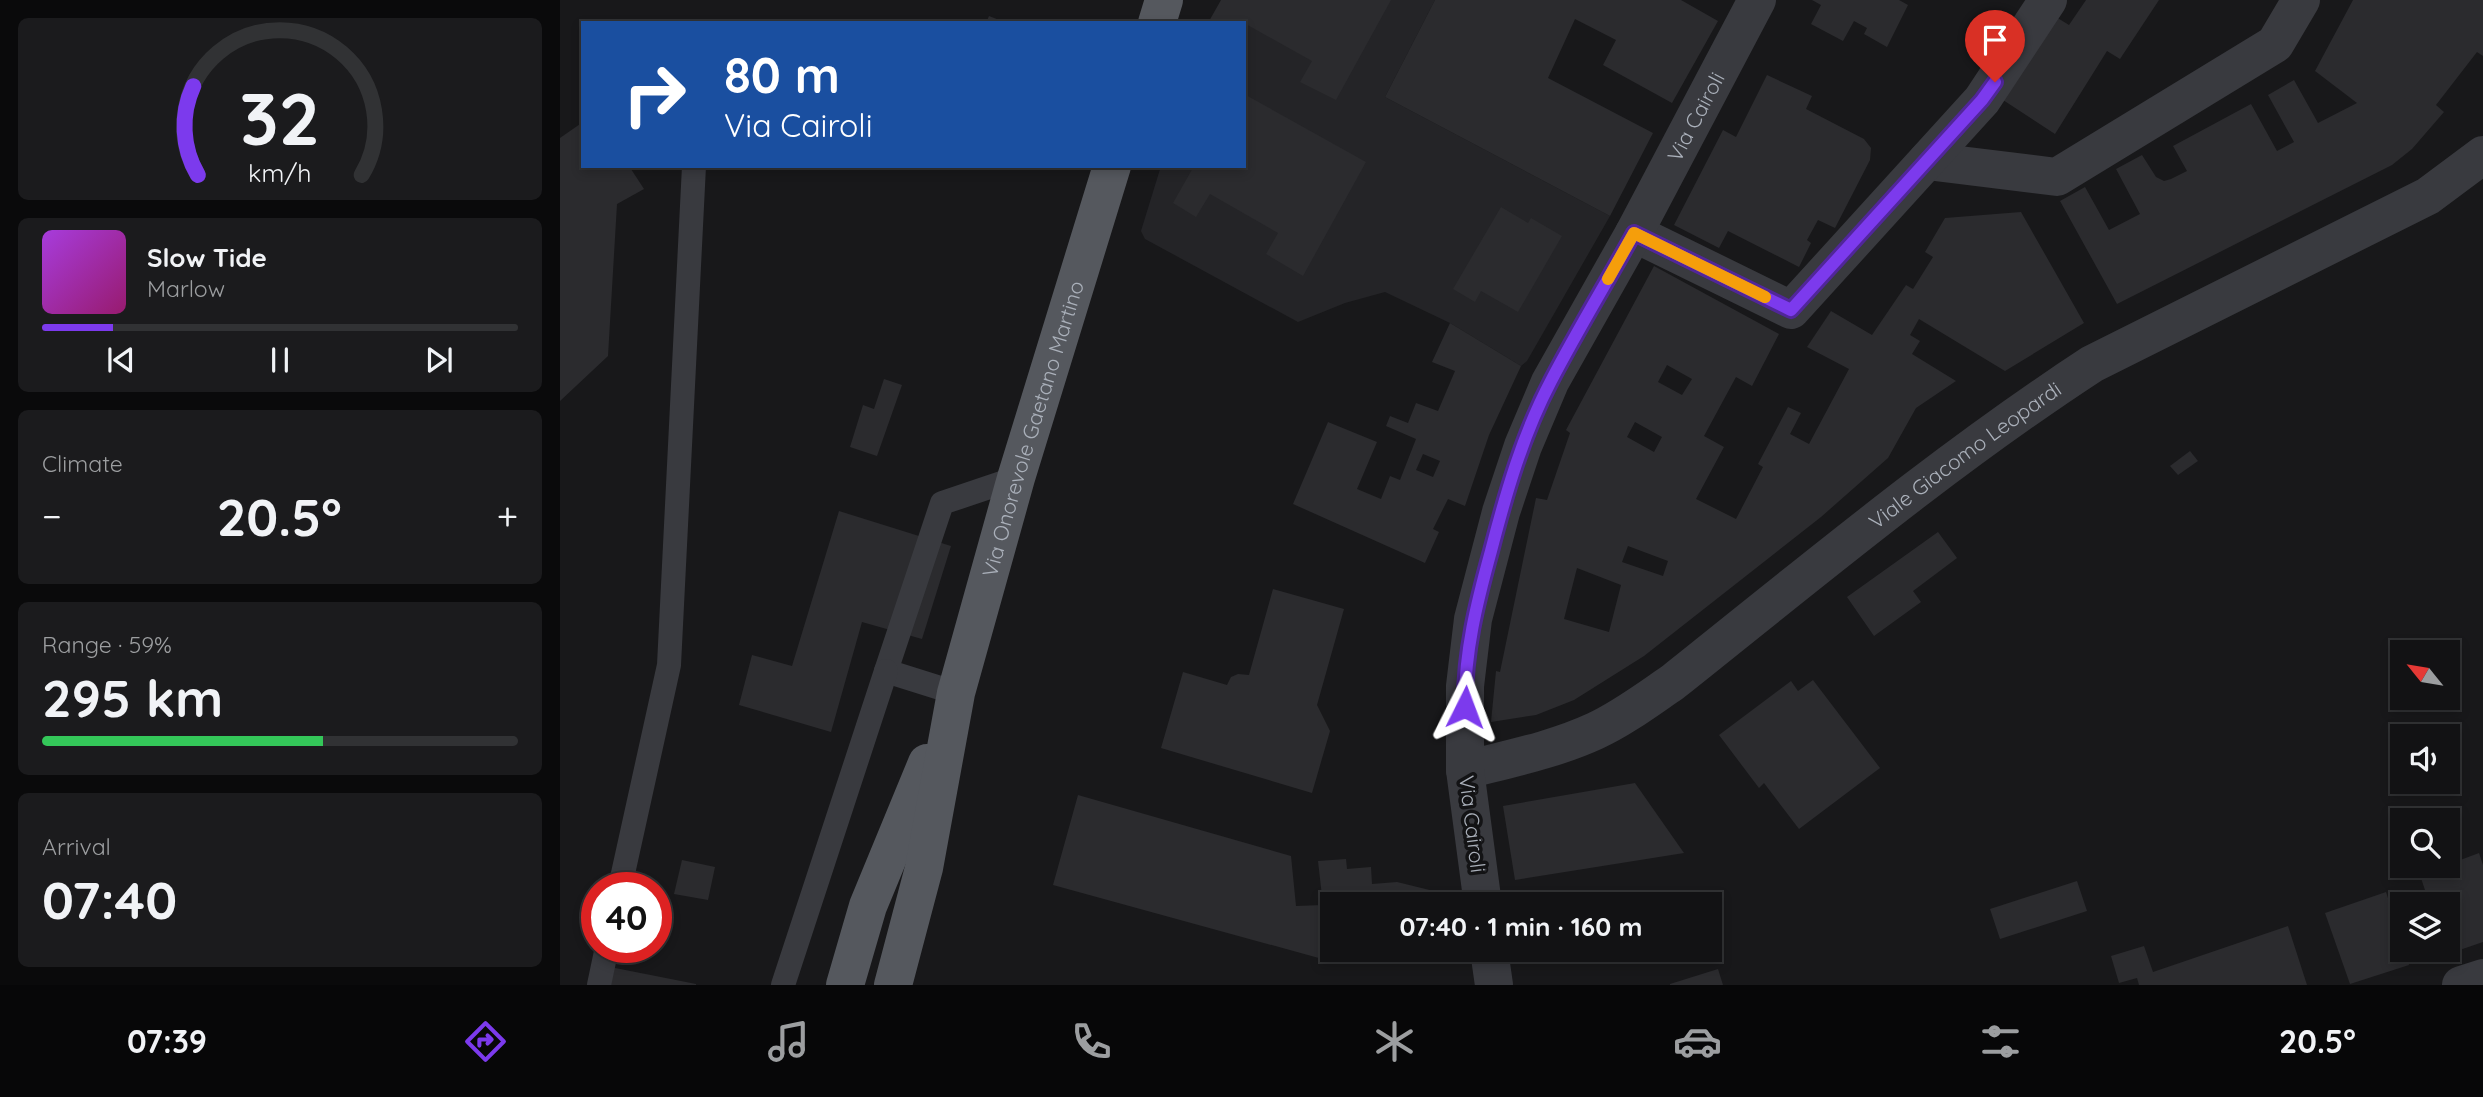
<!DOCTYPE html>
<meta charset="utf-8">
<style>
:root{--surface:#121214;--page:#1b1b1d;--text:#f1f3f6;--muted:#9c9ea0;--line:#313234;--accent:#7c3aed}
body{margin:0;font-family:Quicksand,sans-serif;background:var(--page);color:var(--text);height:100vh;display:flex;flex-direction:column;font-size:26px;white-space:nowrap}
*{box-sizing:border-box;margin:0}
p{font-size:23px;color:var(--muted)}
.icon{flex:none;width:38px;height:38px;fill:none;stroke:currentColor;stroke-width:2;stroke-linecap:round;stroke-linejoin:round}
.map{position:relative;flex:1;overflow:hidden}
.panel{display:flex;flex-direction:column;gap:18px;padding:18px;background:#0a0a0b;width:560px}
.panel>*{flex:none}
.top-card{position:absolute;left:21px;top:21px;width:665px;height:147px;border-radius:0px;box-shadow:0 4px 10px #0003,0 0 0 2px var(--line);background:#1a4fa0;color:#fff;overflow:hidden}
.needle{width:46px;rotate:300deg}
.fabs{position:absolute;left:1830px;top:640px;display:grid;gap:14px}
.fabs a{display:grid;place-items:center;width:70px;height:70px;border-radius:0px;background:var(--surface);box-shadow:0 4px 10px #0003,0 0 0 2px var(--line);font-size:35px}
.speed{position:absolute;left:21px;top:872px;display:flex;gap:14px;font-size:35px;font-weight:700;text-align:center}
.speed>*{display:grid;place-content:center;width:91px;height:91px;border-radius:50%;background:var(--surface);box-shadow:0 4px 10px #0003,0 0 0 2px var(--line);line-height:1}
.speed .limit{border:10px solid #d22;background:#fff;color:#111}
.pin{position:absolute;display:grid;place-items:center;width:60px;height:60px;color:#fff;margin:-72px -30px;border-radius:50% 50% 50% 0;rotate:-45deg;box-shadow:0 0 7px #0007}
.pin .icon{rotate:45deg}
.me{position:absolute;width:77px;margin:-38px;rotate:3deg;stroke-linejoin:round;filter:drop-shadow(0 0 5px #0008)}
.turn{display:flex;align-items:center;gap:24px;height:147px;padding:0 28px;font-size:32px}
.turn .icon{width:91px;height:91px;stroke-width:2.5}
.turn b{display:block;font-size:49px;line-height:60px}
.big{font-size:52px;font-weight:700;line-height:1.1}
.panel .widget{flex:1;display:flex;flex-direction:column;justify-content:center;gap:10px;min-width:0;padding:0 24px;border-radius:10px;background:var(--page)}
.panel .dial{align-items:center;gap:0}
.dial svg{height:182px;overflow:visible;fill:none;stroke:var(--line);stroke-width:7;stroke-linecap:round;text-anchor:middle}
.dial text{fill:var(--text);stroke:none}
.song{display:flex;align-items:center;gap:21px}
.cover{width:84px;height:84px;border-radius:10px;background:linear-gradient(135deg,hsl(280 70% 55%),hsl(320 70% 35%))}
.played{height:7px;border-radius:4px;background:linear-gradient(90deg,var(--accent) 15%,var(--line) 15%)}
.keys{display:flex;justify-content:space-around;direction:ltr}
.heat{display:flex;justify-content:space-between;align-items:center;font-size:38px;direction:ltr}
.charge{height:10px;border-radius:5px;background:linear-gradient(90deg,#34c759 59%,var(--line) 0)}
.trip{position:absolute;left:760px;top:892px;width:402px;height:70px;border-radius:0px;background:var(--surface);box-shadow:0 4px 10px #0003,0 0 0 2px var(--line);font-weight:700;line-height:70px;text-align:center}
.menu{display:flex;height:112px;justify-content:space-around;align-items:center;background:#070708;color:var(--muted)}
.menu .icon{width:49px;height:49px}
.menu .active{color:var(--accent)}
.menu b{font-size:32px;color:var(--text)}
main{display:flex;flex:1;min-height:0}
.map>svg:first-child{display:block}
.built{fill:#242427}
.building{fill:#2b2b2e;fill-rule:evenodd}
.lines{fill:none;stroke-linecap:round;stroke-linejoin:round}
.service{stroke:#393a3f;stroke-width:24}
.minor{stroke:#393a3f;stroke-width:38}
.tertiary{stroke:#393a3f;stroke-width:38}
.primary{stroke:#55585e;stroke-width:38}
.route-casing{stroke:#51269a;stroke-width:18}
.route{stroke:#7c3aed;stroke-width:12}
.slow{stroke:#f59e0b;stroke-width:12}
.labels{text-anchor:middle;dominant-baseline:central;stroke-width:7;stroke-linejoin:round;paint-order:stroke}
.street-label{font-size:21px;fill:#aab0ba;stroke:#131315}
</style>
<main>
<section class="panel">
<div class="widget dial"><svg viewBox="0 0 100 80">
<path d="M14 69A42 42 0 1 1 86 69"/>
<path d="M14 69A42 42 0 0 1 12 30" stroke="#7c3aed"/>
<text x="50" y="56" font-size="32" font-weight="700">32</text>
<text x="50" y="72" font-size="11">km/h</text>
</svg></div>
<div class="widget">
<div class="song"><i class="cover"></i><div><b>Slow Tide</b><p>Marlow</p></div></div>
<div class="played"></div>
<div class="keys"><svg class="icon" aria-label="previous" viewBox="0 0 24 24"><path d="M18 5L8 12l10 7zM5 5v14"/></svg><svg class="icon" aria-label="pause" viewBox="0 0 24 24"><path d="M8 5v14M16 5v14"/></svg><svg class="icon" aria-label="next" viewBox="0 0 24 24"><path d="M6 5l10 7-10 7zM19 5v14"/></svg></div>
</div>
<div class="widget"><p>Climate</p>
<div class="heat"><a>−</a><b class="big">20.5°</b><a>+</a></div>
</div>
<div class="widget"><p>Range · 59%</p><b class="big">295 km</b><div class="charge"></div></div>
<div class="widget"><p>Arrival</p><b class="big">07:40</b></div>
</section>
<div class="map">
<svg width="1923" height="985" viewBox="0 0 1923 985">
<rect width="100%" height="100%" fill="#18181a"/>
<path class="built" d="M661,0H875L825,97L1050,216L967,361L961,366L890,323L825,292L785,303L738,322L585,239L581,231L601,166H684V23Z"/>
<g class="building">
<path d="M661,0H831L776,100L740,82L752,61L684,23H648Z"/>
<path d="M875,0H1121L1158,21L1112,103L1043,65L1056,40L1015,19L988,78L1093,133L1050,216L825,97Z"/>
<path d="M1252,0H1339L1348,5L1327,47L1304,34L1307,28L1294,21L1283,41L1251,24L1261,5Z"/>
<path d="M1526,0H1599L1560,59L1547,51L1495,134L1443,100L1496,17L1509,25Z"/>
<path d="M1793,0H1923V56L1917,52L1876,105L1884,112L1852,149L1832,165L1557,304L1500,201L1525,187L1549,230L1580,214L1556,169L1582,155L1596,177L1604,181L1611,179L1627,171L1613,146L1691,104L1717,151L1734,142L1708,95L1734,80L1758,123L1797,103L1755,71Z"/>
<path d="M429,16L447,23H426Z"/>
<path d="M1207,75L1252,96L1246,109L1304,139L1311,148L1310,160L1275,228L1258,220L1247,240L1251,243L1239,267L1168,231L1159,248L1114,225L1163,130L1176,137Z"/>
<path d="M684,94L806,162L743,276L706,254L718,233L650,194L636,217L613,203L634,166H684Z"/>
<path d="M23,122V166H69L84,189L57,204L48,356L0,401V138Z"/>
<path d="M941,207L968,223L971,218L1002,236L958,312L921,291L915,302L893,289Z"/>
<path d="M1461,212L1524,323L1445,371L1359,319L1350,335L1360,341L1352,354L1396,381L1356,408L1328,458L1261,517L1084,656L1014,700L976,715L931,722L936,671L940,672L976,498L987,500L1010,433L1006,430L1094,266L1219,334L1192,386L1176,377L1144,436L1164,447L1136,499L1176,519L1203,467L1198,464L1228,407L1241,413L1230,434L1249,444L1289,369L1247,347L1271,311L1312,335L1346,285L1353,289L1373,257L1365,252L1385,218ZM1107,365L1132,379L1122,395L1098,382ZM1075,422L1102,437L1094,452L1067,437ZM1068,546L1108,561L1103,576L1062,562ZM1017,568L1061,585L1049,632L1004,619Z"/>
<path d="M890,323L961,366L929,435L905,506L888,499L873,529L879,532L865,563L733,504L768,422L817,442L797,489L821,499L830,476L840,480L856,439L826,426L830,416L848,423L856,403L878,411L895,371L872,362ZM863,454L880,461L873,477L856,470Z"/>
<path d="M324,379L342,385L317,456L290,447L303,405L314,409Z"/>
<path d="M1630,451L1638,461L1618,475L1610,466Z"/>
<path d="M279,511L391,546L362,639L302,622L271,732L179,705L192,655L232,666Z"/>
<path d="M1378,532L1397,558L1353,591L1361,602L1314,636L1287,597Z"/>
<path d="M713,589L784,609L757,705L770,731L752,793L601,748L623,672L667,685L671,677L678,674L689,675Z"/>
<path d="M1253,680L1320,768L1239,829L1204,783L1199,788L1159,735L1231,681L1238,691Z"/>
<path d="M1075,783L1124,853L955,880L943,806Z"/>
<path d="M518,795L731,856L736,906L763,905L758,861L786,859L787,869L811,867L812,884L837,882L890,895V905H772V950L832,952L766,960L493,885Z"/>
<path d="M1919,853L1923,865V942L1888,954V905H1870L1860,875Z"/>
<path d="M122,860L155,867L148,900L114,894Z"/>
<path d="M1517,881L1527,911L1440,939L1430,909Z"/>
<path d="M1826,892L1843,944V950H1845L1849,965L1790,984L1765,913Z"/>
<path d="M1728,926L1747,985H1579L1577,978L1559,983L1551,956L1584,946L1593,972Z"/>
<path d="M35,964L136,984V985H31Z"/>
<path d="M1158,969L1163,985H1110V984Z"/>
</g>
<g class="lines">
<g class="service">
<path d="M396,693L326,671L382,503L456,478"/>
<path d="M60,887L109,665L134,166"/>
<path d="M39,985L47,947"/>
<path d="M223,985L326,671"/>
</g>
<g class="minor">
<path d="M1367,161L1497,177L1715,44L1741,0"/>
<path d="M1074,233L1231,310L1422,100L1488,0"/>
<path id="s1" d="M905,770C948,759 994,750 1035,731C1063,718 1088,699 1113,682C1250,573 1385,460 1532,364L1868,196L1923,155"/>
<path d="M1901,985L1923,978"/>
</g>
<g class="tertiary">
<path id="s2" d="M923,905L905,770V686L913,619L941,512L963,446L990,382L1074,233L1197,0"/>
<path d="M929,950L934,985"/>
</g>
<g class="primary">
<path d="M597,23L604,0"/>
<path d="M285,985L308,906L367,763"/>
<path id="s3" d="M333,985L364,868L396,693L456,478L552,166"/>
</g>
</g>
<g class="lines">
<g class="route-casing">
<path id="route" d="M905,707C904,653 917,602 931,551C946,493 963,434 991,381C1017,331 1047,282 1074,233L1231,310L1422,100L1435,82"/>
</g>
<use href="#route" class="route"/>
<path class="slow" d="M1048,279L1074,233L1205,297"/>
</g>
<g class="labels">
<g class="street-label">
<text stroke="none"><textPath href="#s2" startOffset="840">Via Cairoli</textPath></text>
<text stroke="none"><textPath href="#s3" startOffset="574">Via Onorevole Gaetano Martino</textPath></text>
<text stroke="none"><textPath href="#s1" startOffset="598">Viale Giacomo Leopardi</textPath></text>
<text transform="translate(913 824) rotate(83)">Via Cairoli</text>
</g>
</g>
</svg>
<div class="fabs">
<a><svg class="needle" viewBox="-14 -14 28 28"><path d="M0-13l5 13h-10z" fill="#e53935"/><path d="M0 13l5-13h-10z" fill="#9c9ea0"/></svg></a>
<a><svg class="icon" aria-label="sound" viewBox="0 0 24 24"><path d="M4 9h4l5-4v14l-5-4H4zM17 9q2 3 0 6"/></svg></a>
<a><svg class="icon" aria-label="search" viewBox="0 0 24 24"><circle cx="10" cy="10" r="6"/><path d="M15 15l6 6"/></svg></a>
<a><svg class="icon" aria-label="layers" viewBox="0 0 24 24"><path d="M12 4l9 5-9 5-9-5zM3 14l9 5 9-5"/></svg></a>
</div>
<div class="speed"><div class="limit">40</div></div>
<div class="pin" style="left:1435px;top:82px;background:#d93025"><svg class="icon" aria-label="arrive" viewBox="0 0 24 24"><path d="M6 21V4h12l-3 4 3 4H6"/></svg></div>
<svg class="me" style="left:905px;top:707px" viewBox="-20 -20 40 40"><path d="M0-17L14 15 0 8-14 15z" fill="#7c3aed" stroke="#fff" stroke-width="4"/></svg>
<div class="trip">07:40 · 1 min · 160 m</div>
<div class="top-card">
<div class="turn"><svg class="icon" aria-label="right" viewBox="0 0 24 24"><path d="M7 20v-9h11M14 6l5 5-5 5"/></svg><div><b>80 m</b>Via Cairoli</div></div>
</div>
</div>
</main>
<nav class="menu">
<b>07:39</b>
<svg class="icon active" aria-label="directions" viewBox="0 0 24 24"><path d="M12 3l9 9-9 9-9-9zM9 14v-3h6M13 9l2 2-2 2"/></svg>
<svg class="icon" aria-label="music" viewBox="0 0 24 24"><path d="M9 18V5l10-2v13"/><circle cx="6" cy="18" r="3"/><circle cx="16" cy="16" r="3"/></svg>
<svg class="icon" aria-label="phone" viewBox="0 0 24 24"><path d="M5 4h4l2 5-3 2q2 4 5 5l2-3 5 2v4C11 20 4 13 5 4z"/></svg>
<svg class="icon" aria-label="climate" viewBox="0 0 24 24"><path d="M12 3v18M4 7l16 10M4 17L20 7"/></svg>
<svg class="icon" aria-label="car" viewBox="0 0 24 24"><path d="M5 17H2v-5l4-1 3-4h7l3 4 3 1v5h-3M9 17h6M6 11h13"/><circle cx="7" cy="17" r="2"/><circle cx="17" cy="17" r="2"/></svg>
<svg class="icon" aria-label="filters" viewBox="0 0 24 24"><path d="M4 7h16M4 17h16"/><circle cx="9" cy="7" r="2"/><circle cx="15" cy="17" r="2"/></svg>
<b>20.5°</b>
</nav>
